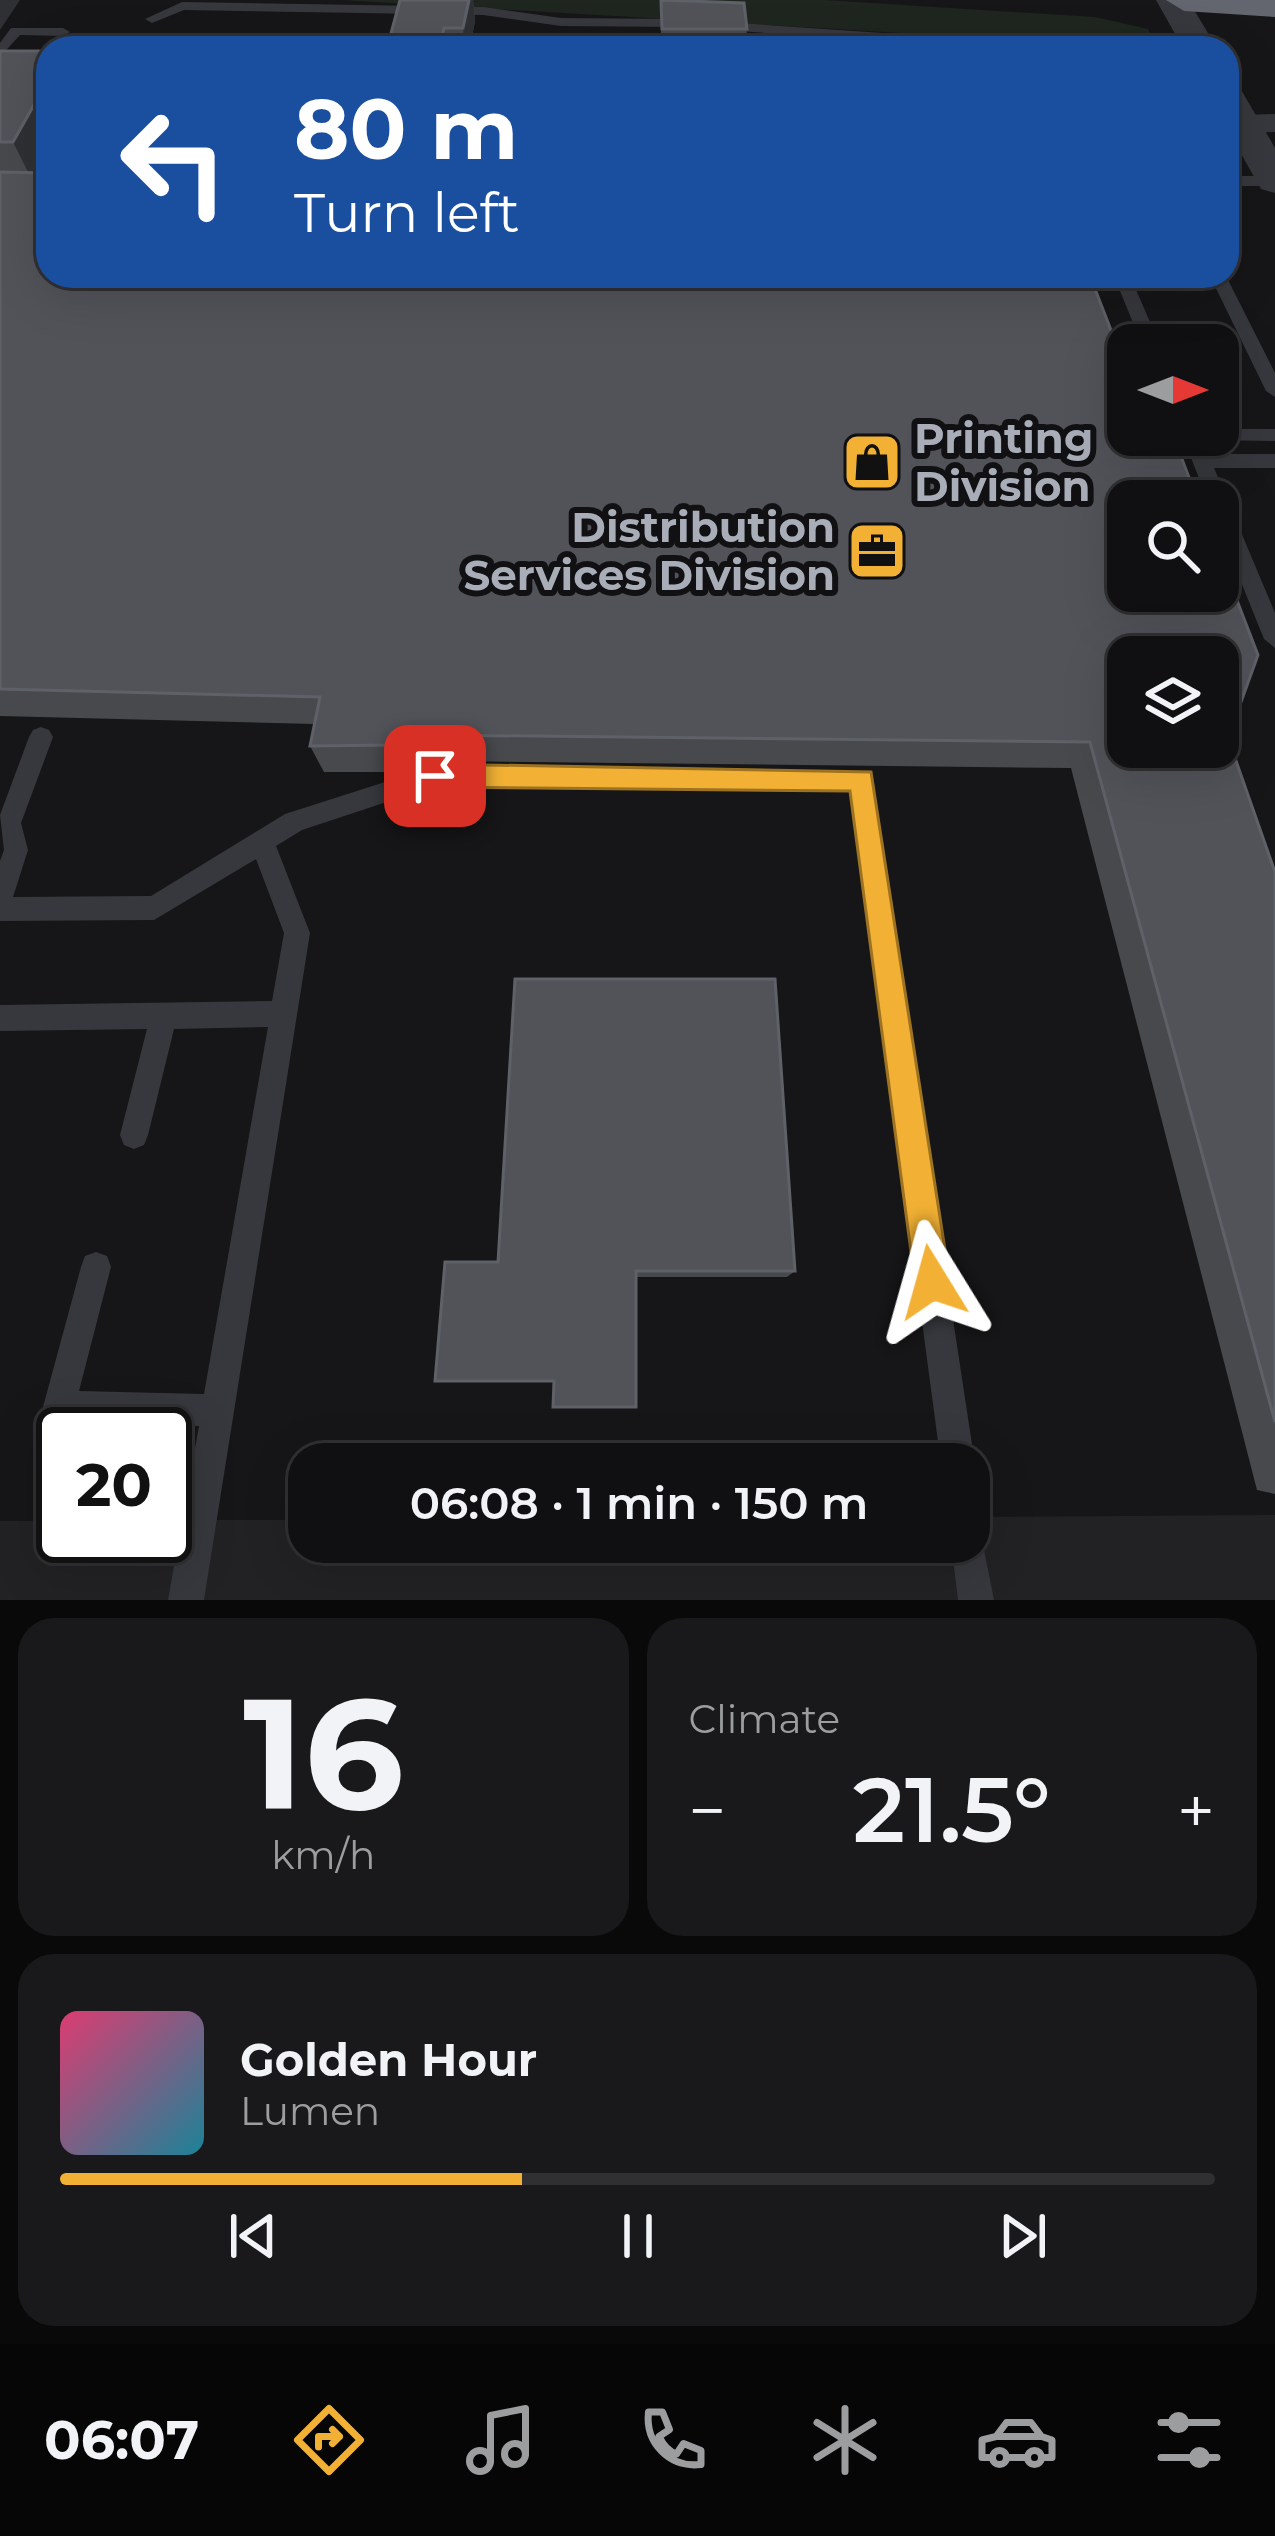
<!DOCTYPE html>
<meta charset="utf-8">
<style>
:root{--surface:#101012;--page:#19191b;--text:#f1f3f6;--muted:#9c9d9f;--line:#303032;--accent:#f2b134}
body{margin:0;font-family:Montserrat,sans-serif;background:var(--page);color:var(--text);height:100vh;display:flex;flex-direction:column;font-size:45px;white-space:nowrap}
*{box-sizing:border-box;margin:0}
p{font-size:39px;color:var(--muted)}
.icon{flex:none;width:66px;height:66px;fill:none;stroke:currentColor;stroke-width:2;stroke-linecap:round;stroke-linejoin:round}
.map{position:relative;height:1600px;overflow:hidden}
.side{display:flex;flex-direction:column;gap:18px;padding:18px;background:#09090a;flex:1}
.side>*{flex:none}
.hud{position:absolute;left:36px;top:36px;width:1203px;height:252px;border-radius:36px;box-shadow:0 12px 48px #0002,0 0 0 3px var(--line);background:#1a4fa0;color:#fff;overflow:hidden}
.needle{width:78px;rotate:90deg}
.buttons{position:absolute;left:1107px;top:324px;display:grid;gap:24px}
.buttons a{display:grid;place-items:center;width:132px;height:132px;border-radius:24px;background:var(--surface);box-shadow:0 12px 48px #0002,0 0 0 3px var(--line);font-size:60px}
.speed{position:absolute;left:36px;top:1407px;display:flex;gap:24px;font-size:60px;font-weight:700;text-align:center}
.speed>*{display:grid;place-content:center;width:156px;height:156px;border-radius:50%;background:var(--surface);box-shadow:0 12px 48px #0002,0 0 0 3px var(--line);line-height:1}
.speed .limit{border:6px solid #111;border-radius:18px;background:#fff;color:#111}
.pin{position:absolute;display:grid;place-items:center;width:102px;height:102px;color:#fff;margin:-51px;border-radius:24px;box-shadow:0 6px 18px #0006}
.me{position:absolute;width:132px;margin:-66px;rotate:352deg;stroke-linejoin:round;filter:drop-shadow(0 0 9px #0008)}
.turn{display:flex;align-items:center;gap:42px;height:252px;padding:0 60px;font-size:54px}
.turn .icon{width:156px;height:156px;stroke-width:2.5}
.turn b{display:block;font-size:84px;line-height:102px}
.big{font-size:90px;font-weight:600;line-height:1.1}
.side .card{flex:1;display:flex;flex-direction:column;justify-content:center;gap:18px;min-width:0;padding:0 42px;border-radius:36px;background:var(--page)}
.side .dial{align-items:center;gap:0}
.dial b{font-size:156px;line-height:1}
.song{display:flex;align-items:center;gap:36px}
.cover{width:144px;height:144px;border-radius:18px;background:linear-gradient(135deg,hsl(340 70% 55%),hsl(190 70% 35%))}
.played{height:12px;border-radius:6px;background:linear-gradient(90deg,var(--accent) 40%,var(--line) 40%)}
.keys{display:flex;justify-content:space-around;direction:ltr}
.heat{display:flex;justify-content:space-between;align-items:center;font-size:66px;direction:ltr}
.side .tiles{flex:1;display:grid;gap:18px;grid-template-columns:1fr 1fr}
.card:last-child{grid-column:span 2}
.trip{position:absolute;left:288px;top:1443px;width:702px;height:120px;border-radius:36px;background:var(--surface);box-shadow:0 12px 48px #0002,0 0 0 3px var(--line);font-weight:600;line-height:120px;text-align:center}
.tab-bar{display:flex;height:192px;justify-content:space-around;align-items:center;background:#060607;color:var(--muted)}
.tab-bar .icon{width:84px;height:84px}
.tab-bar .current{color:var(--accent)}
.tab-bar b{font-size:54px;color:var(--text)}
.map>svg:first-child{display:block}
.built{fill:#222225}
.green{fill:#1e261f}
.lines{fill:none;stroke-linecap:round;stroke-linejoin:round}
.service{fill:#37383d;fill-rule:evenodd}
.minor{fill:#37383d;fill-rule:evenodd}
.tertiary{fill:#37383d;fill-rule:evenodd}
.motorway{fill:#63666e;fill-rule:evenodd}
.wall{fill:#47494d}
.shaded-wall{fill:#2f3033}
.building{fill:#525359;stroke:#5f6168;stroke-width:3;fill-rule:evenodd}
.route{fill:#f2b134;stroke:#9d7322;stroke-width:3}
.labels{text-anchor:middle;dominant-baseline:central;stroke-width:12;stroke-linejoin:round;paint-order:stroke}
.poi-label{font-size:42px;font-weight:bold;fill:#a8adb8;stroke:#111113;text-anchor:start}
</style>
<div class="map">
<svg width="1275" height="1600" viewBox="0 0 1275 1600">
<rect width="100%" height="100%" fill="#161618"/>
<path class="built" d="M1275,1515V1600H0V1521H63V1536H165V1520H309V1542H969V1517Z"/>
<path class="green" d="M342,0H825L1095,17L1148,29L1157,48Z"/>
<g class="lines">
<g class="service">
<path d="M182,2L483,7L561,18L680,19L1043,44L1050,48H984L680,27L561,26L483,15L184,10L152,23L145,19Z"/>
<path d="M11,28H63L70,32L63,36L20,35L0,57V43Z"/>
<rect x="1227" y="176" width="48" height="10"/>
<path d="M1114,276H1130L1160,345H1142Z"/>
<path d="M1210,276H1226L1275,373V397L1266,391Z"/>
<path d="M1218,429H1275V441L1211,440L1209,435H1218Z"/>
<path d="M1182,435H1200L1209,454H1275V468H1214L1275,613V648L1264,639L1218,525V501H1208Z"/>
<path d="M41,727L49,730L53,737L21,823L28,850L13,897L151,896L285,814L435,766L870,773L975,1464L970,1476L969,1464H941L851,790L435,786L302,830L276,846L310,933L204,1600H168L199,1426L59,1423L48,1418L43,1407L81,1267L85,1256L96,1252L107,1256L111,1267L79,1391L204,1394L268,1027L174,1029L148,1135L144,1145L134,1149L124,1145L120,1135L147,1029L0,1031V1005L272,1001L284,933L256,859L154,920L0,921V861L4,850L0,815L29,737L33,730Z"/>
<path d="M969,1525L980,1530L994,1600H958L951,1542H969Z"/>
</g>
<path class="minor" d="M1275,114V132L1243,133L1228,124L1243,115Z"/>
<g class="tertiary">
<path d="M1156,0H1188L1217,48H1183Z"/>
<path d="M1227,85L1240,88L1275,148V193L1261,189L1227,129Z"/>
</g>
<path class="motorway" d="M1166,0H1275V17L1184,11Z"/>
</g>
<g class="wall">
<path d="M400,0H473L475,21L470,48H387Z"/>
<path d="M661,0L747,29L745,48H661Z"/>
<path d="M0,51L48,142L32,173L1128,435L1182,459L1228,738L1275,872V1494L1257,1490L1071,768L435,761L403,772H324L310,746L315,724L0,716Z"/>
<path d="M445,1262L795,1271L787,1277H636L554,1381Z"/>
</g>
<g class="shaded-wall">
<path d="M0,0H20L0,30Z"/>
<path d="M469,0H473L475,21L470,48H465L463,28Z"/>
<path d="M444,28L447,48H440Z"/>
<path d="M48,80V142L30,176L13,142Z"/>
<path d="M426,735L435,761L403,772L393,745Z"/>
</g>
<g class="building">
<path d="M400,0H469L463,28H444L440,48H387Z"/>
<path d="M661,0L744,3L747,29H662Z"/>
<path d="M0,51H48V80L13,142H0Z"/>
<path d="M0,172L48,173V276H1090L1128,374V435H1188L1189,438L1182,459L1198,501H1128V591H1218V551L1258,655L1228,738L1275,872V1422L1090,742L426,735L393,745L310,746L320,697L0,689ZM1128,657H1218V747H1128Z"/>
<path d="M515,979H775L795,1271H636V1407H553L554,1381H435L445,1262H498Z"/>
</g>
<path class="route" d="M435,764L871,772L950,1282L944,1294L932,1299L920,1294L915,1282L850,791L435,787L421,776Z"/>
<defs>
<g id="shop-square" transform="scale(3)"><rect x="-9" y="-9" width="18" height="18" rx="4" fill="#f2b134" stroke="#111113"/><path d="M-5-2.5h2.3a2.7 3.5 0 0 1 5.4 0H5L5.5 6h-11ZM-1.5-2.5h3a1.5 2.3 0 0 0-3 0Z" fill="#111"/></g>
<g id="office-square" transform="scale(3)"><rect x="-9" y="-9" width="18" height="18" rx="4" fill="#f2b134" stroke="#111113"/><path d="M-6-3h4V-5.5h4V-3h4V5H-6ZM-1-4.5V-3h2v-1.5ZM-6 0V1H6V0Z" fill="#111"/></g>
</defs>
<g fill-rule="evenodd">
<use href="#shop-square" x="872" y="462"/>
<use href="#office-square" x="877" y="551"/>
</g>
<g class="labels">
<g class="poi-label">
<text x="914" y="438">Printing<tspan x="914" dy="48">Division</tspan></text>
<text x="835" y="527" text-anchor="end">Distribution<tspan x="835" dy="48">Services Division</tspan></text>
</g>
</g>
</svg>
<div class="buttons">
<a><svg class="needle" viewBox="-14 -14 28 28"><path d="M0-13l5 13h-10z" fill="#e53935"/><path d="M0 13l5-13h-10z" fill="#9c9d9f"/></svg></a>
<a><svg class="icon" aria-label="search" viewBox="0 0 24 24"><circle cx="10" cy="10" r="6"/><path d="M15 15l6 6"/></svg></a>
<a><svg class="icon" aria-label="layers" viewBox="0 0 24 24"><path d="M12 4l9 5-9 5-9-5zM3 14l9 5 9-5"/></svg></a>
</div>
<div class="speed"><div class="limit">20</div></div>
<div class="pin" style="left:435px;top:776px;background:#d93025"><svg class="icon" aria-label="arrive" viewBox="0 0 24 24"><path d="M6 21V4h12l-3 4 3 4H6"/></svg></div>
<svg class="me" style="left:932px;top:1282px" viewBox="-20 -20 40 40"><path d="M0-17L14 15 0 8-14 15z" fill="#f2b134" stroke="#fff" stroke-width="4"/></svg>
<div class="trip">06:08 · 1 min · 150 m</div>
<div class="hud">
<div class="turn"><svg class="icon" aria-label="left" viewBox="0 0 24 24"><path d="M17 20v-9H6M10 6l-5 5 5 5"/></svg><div><b>80 m</b>Turn left</div></div>
</div>
</div>
<section class="side">
<div class="tiles">
<div class="card dial"><b>16</b><p>km/h</p></div>
<div class="card"><p>Climate</p>
<div class="heat"><a>−</a><b class="big">21.5°</b><a>+</a></div>
</div>
<div class="card">
<div class="song"><i class="cover"></i><div><b>Golden Hour</b><p>Lumen</p></div></div>
<div class="played"></div>
<div class="keys"><svg class="icon" aria-label="previous" viewBox="0 0 24 24"><path d="M18 5L8 12l10 7zM5 5v14"/></svg><svg class="icon" aria-label="pause" viewBox="0 0 24 24"><path d="M8 5v14M16 5v14"/></svg><svg class="icon" aria-label="next" viewBox="0 0 24 24"><path d="M6 5l10 7-10 7zM19 5v14"/></svg></div>
</div>
</div>
</section>
<nav class="tab-bar">
<b>06:07</b>
<svg class="icon current" aria-label="directions" viewBox="0 0 24 24"><path d="M12 3l9 9-9 9-9-9zM9 14v-3h6M13 9l2 2-2 2"/></svg>
<svg class="icon" aria-label="music" viewBox="0 0 24 24"><path d="M9 18V5l10-2v13"/><circle cx="6" cy="18" r="3"/><circle cx="16" cy="16" r="3"/></svg>
<svg class="icon" aria-label="phone" viewBox="0 0 24 24"><path d="M5 4h4l2 5-3 2q2 4 5 5l2-3 5 2v4C11 20 4 13 5 4z"/></svg>
<svg class="icon" aria-label="climate" viewBox="0 0 24 24"><path d="M12 3v18M4 7l16 10M4 17L20 7"/></svg>
<svg class="icon" aria-label="car" viewBox="0 0 24 24"><path d="M5 17H2v-5l4-1 3-4h7l3 4 3 1v5h-3M9 17h6M6 11h13"/><circle cx="7" cy="17" r="2"/><circle cx="17" cy="17" r="2"/></svg>
<svg class="icon" aria-label="filters" viewBox="0 0 24 24"><path d="M4 7h16M4 17h16"/><circle cx="9" cy="7" r="2"/><circle cx="15" cy="17" r="2"/></svg>
</nav>
